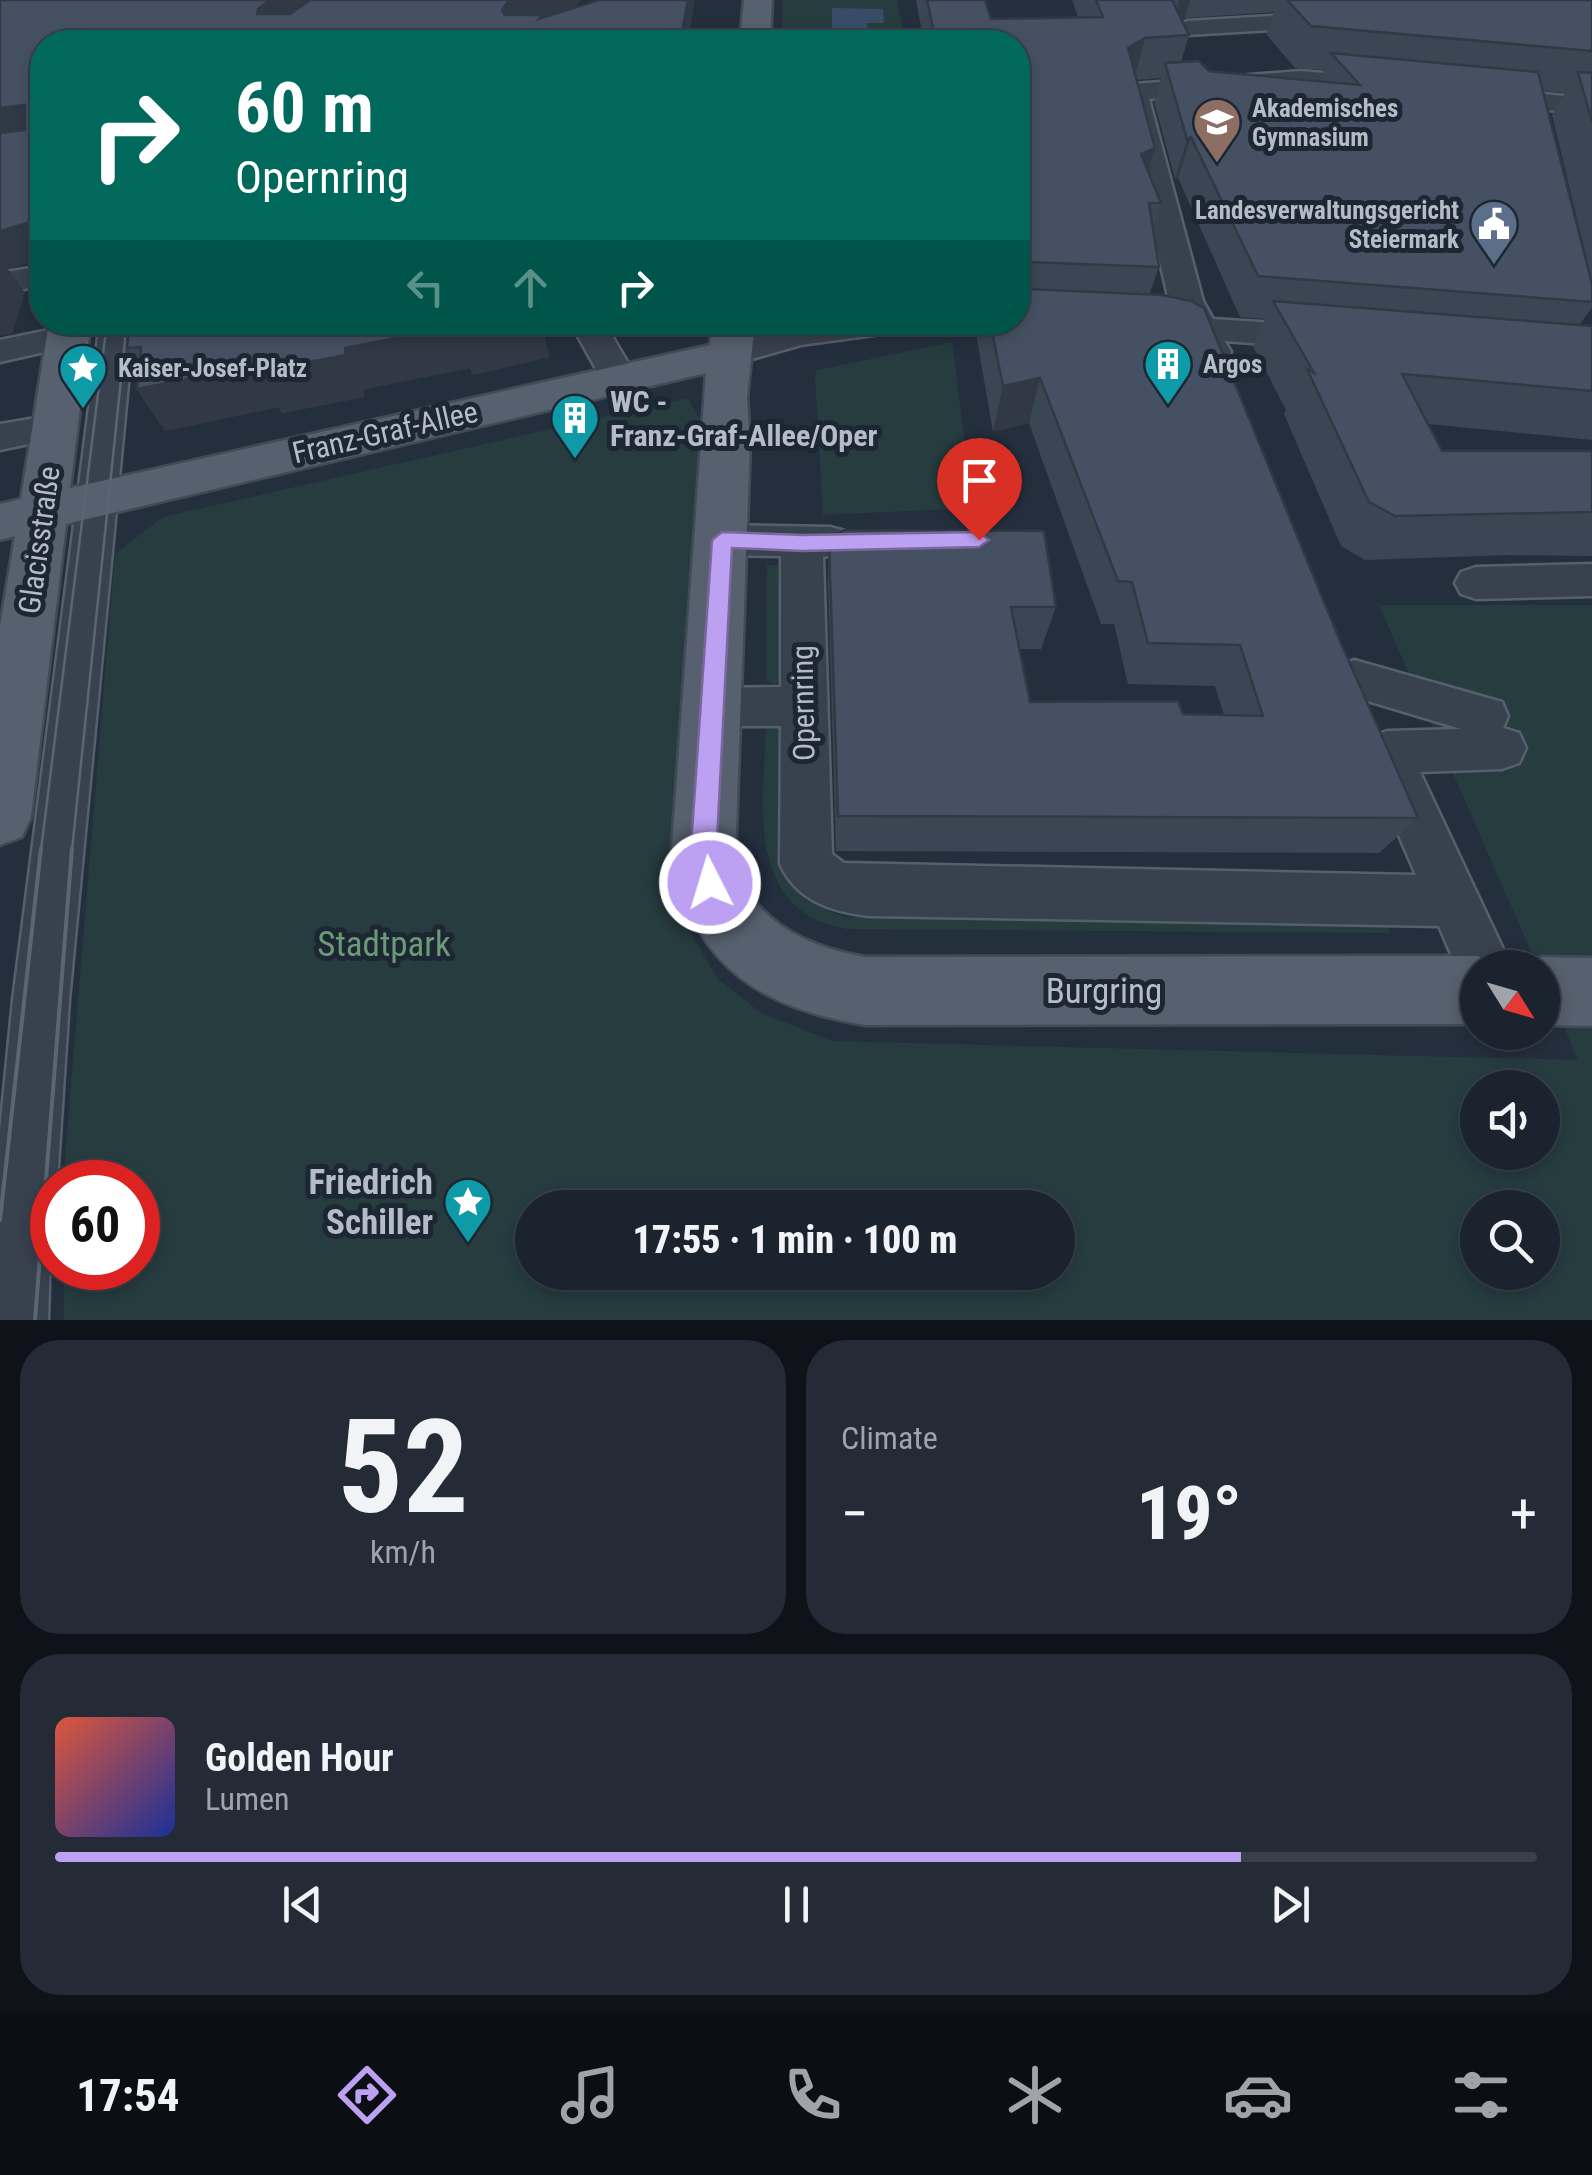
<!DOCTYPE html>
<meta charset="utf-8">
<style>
:root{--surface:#1b232e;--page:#242b36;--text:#f1f3f6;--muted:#a0a4aa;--line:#39404a;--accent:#bca0f2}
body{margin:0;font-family:"Roboto Condensed",sans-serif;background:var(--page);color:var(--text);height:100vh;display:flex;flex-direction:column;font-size:38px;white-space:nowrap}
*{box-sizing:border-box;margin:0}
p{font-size:32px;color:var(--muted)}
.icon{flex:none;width:55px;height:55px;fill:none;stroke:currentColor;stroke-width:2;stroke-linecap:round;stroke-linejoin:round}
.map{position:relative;height:1320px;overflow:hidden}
.side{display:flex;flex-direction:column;gap:20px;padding:20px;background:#0f1319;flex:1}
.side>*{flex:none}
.banner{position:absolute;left:30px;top:30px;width:1000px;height:305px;border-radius:40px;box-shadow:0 5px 15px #0003,0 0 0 2px var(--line);background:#00695c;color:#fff;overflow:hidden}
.needle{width:65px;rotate:127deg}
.tools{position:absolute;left:1460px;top:950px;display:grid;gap:20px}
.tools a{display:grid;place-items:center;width:100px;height:100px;border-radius:50%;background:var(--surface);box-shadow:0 5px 15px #0003,0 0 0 2px var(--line);font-size:50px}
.speed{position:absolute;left:30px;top:1160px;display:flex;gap:20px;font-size:50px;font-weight:700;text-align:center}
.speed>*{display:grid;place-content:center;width:130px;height:130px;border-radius:50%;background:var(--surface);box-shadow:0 5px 15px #0003,0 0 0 2px var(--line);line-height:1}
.speed .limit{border:15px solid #d22;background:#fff;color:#111}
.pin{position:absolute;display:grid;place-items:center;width:85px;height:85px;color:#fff;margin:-102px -42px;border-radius:50% 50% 50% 0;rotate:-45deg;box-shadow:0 0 10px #0007}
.pin .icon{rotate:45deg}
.me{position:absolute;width:110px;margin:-55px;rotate:355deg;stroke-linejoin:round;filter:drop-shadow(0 0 8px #0008)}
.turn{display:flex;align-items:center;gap:35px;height:210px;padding:0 40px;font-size:45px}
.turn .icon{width:130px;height:130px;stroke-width:2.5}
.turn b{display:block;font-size:70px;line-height:85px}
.lanes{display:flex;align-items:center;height:95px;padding:0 40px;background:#0003;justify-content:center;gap:50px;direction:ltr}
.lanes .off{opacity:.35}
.big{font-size:75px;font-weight:800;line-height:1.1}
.side .card{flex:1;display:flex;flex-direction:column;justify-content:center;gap:15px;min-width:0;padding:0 35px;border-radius:40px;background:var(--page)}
.side .dial{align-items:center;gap:0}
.dial b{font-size:130px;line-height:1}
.song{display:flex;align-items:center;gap:30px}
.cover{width:120px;height:120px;border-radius:15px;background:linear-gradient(135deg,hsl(10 70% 55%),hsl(230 70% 35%))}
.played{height:10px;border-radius:5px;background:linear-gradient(90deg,var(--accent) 80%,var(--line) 80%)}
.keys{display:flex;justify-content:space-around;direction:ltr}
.heat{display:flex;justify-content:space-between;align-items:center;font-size:55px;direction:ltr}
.side .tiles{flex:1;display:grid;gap:20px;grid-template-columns:1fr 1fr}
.card:last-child{grid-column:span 2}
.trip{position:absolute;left:515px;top:1190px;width:560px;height:100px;border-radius:50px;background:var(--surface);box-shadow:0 5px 15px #0003,0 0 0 2px var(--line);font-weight:800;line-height:100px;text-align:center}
.tabs{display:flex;height:160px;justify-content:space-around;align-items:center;background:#0b0e12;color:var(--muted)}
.tabs .icon{width:70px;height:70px}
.tabs .active{color:var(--accent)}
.tabs b{font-size:45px;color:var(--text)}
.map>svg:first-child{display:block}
.green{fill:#263c3f;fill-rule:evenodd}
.water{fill:#394c67}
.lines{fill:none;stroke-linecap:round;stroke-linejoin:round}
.minor-casing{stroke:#565f6c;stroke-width:5}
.major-casing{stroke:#414a57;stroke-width:5}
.minor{fill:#38414e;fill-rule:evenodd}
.major{fill:#56606e;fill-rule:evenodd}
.tram-far1{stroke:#5a6575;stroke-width:2.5}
.tram{stroke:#5a6575;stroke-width:4}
.wall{fill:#3b4654;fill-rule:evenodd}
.shaded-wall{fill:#303945}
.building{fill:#455162;stroke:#303945;stroke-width:2.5}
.route{fill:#bca0f2;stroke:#7a689d;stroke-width:2.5}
.labels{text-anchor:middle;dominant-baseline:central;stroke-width:10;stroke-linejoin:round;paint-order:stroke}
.far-poi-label{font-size:25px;font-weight:bold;fill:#b4bcc9;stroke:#1d2633;text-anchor:start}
.poi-label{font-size:30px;font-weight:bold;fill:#b4bcc9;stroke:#1d2633;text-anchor:start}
.street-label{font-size:30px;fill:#b4bcc9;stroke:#1d2633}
.near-park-label{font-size:35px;fill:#6b9a76;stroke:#1d2633}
.near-street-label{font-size:35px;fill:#b4bcc9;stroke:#1d2633}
.near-poi-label{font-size:35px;font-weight:bold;fill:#b4bcc9;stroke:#1d2633;text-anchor:end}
</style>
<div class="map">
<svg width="1592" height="1320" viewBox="0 0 1592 1320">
<rect width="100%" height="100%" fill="#242f3e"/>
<g class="green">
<path d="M783,0H897L905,42H781Z"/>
<path d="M952,342L973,508L823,515L815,375L818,370Z"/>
<path d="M687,398L706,428L672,834L686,925L718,979L761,1013L832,1041L1578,1060L1543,977L1542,968L1538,967L1379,605H1592V1320H64V1268H138V1182H63L115,554L163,517ZM1478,1088H1542V1152H1478ZM532,1208H1058V1272H532ZM1478,1208H1542V1272H1478Z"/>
<path d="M767,565H778L779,681L775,684L766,681Z"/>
<path d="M777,722C781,734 779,748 779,761C778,830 767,892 846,917L1384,916L1390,933L846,929C834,925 819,923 809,916C747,877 765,788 766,726Z"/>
</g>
<path class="water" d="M832,8L883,9L884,23H867L868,42H832Z"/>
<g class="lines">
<g class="minor-casing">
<g id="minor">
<path d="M1305,14L1339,24L1343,29L1331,36L1304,28L1187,35L1175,28L1187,21Z"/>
<path d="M1301,71L1379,78L1392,86L1379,94L1301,87L1149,99L1203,301L1213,319L1320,326L1332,330L1337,337L1332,344L1320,348L1225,341L1231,352L1226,360L1214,363L1202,360L1189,338L1167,334L1162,327L1167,320L1178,317L1169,301L1121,92L1134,84Z"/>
<path d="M1487,88L1592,99V115L1478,102L1474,96L1478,90Z"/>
<path d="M42,266V286L0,293V273Z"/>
<path d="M100,322H134L69,1000L57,1182H52L48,1320H0V1131L13,1000Z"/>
<path d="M570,322H604L636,377L631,385L618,388L605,385Z"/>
<path d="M814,322H913L908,329L896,332L801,345L731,365L719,362L714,354L719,346Z"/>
<path d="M68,326L80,330L85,337L80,344L0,362V340Z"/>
<path d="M54,415L67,418L73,427L67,436L0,450V424Z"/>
<path d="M722,525L830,527L845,531L851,542L845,553L823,557L832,854L844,863L1416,875L1363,752L1370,737L1387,731L1461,729L1338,692L1331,679L1338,666L1354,660L1502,702L1508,716L1503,728L1519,733L1526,748L1519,763L1502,769L1420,772L1512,968H1478V992L1465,987L1439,926L869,916C831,912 796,900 780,864L781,726H712L696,721L689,707L696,693L712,688L781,687V556L722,555L708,551L701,540L708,529Z"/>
<path d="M1592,564V596L1476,599L1461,594L1455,583L1461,572L1476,567Z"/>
</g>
</g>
<g class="major-casing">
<g id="major">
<path d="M744,0H772L770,42H740Z"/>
<path d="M49,322H91L70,488L710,345L713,322H755L747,397L750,443L735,861C752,922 807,947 865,957L1478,956L1503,968H1478V1024L865,1025C761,1008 697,967 671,861L706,373L66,524L31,817L22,837L0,845V627L15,536L0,540V504L21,499Z"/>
<path d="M1542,957L1592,958V1026L1542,1025V968H1518Z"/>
</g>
</g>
<use href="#minor" class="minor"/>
<use href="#major" class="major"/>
<g class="tram-far1">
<path d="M41,850L107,322"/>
<path d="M72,850L127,322"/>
</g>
<g class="tram">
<path d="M0,1220L41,848"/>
<path d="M35,1320L72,848"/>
</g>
</g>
<g class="wall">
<path d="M916,0H985L991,19L1078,17L1072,0H1592V281L1552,115L1565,93L1543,91L1592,284V308L1579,325L1592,326V440L1428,424L1442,451H1592V556L1509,555L1365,560L1341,546L1284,414L1286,410L1253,346L1265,319L1240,317L1178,178L1175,179L1154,102L1161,78L1137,80L1155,148L1148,171L1161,203L1153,229L1159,267L1149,295L1340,641L1418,818L1379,853L836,851L828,585L829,542L1056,607L1041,649H1019L1030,702L1183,714L1224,715L1215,686L1128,684L1114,624H1101L1029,423L993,432L974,322H1018V42H924ZM1274,12L1266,34L1295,68L1324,70L1320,81L1209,71L1181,62L1189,35L1182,20L1185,18Z"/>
<path d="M542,327L549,357L473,375L470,368L364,389V397L282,413L279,407L165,431L137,389L139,367L127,348Z"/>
</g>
<g class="shaded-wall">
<path d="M270,0H321L270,39L257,14L258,9Z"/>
<path d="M518,0H581L569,16L514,33L502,10L507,3Z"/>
<path d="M688,0H695L688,42H680Z"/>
<path d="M1179,0H1190L1185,18L1171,27Z"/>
<path d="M1145,38L1134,80L1128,48Z"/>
<path d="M25,105L42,134L0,143V108Z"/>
<path d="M1191,137L1178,178L1175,179L1187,139Z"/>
<path d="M1155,148L1142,193L1141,154Z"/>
<path d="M42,164V259L8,269L25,293L12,334L0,336V231Z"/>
<path d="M1028,262L1018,309V274Z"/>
<path d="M506,322H558L542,327L549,357L473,375L470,368L364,389V397L282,413L279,407L165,431L137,389L457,326Z"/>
<path d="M1040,378L1029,423L993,432L1003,386Z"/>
</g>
<g class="building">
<path d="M0,0H270L258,9L257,14H290L310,0H518L507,3L502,10L505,15H542L539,19L599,0H688L680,42H42V164L28,223L0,231V133L25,130V105L0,108Z"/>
<path d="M927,0H985L991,19L1103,17L1096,0H1172L1189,35L1145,38L1128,48L1155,148L1141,154L1161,203H1149L1159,267L1028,262L1024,273L1018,274V42H936Z"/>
<path d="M1287,0H1592V51L1311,26Z"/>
<path d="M1331,53L1538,72L1592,284V302L1258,276L1191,137L1187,139L1165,63L1199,61L1209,71L1360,85Z"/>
<path d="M1578,72L1592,73V122Z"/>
<path d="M1018,287L1027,289L1162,295L1191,301L1204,308L1340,641L1418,818L838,816L829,542L844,530L1044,531L1056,607H1011L1030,702L1178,701L1183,714L1263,716L1240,645L1148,643L1132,582L1118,581L1040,378L1003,386L990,322H1018Z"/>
<path d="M1273,301L1592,326V391L1402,374L1442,451H1592V512L1395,516L1369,502L1307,369L1314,373Z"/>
<path d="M129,322H506L459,333L457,326L345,348L346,355L260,371L259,365L137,389L141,347L127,348Z"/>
</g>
<path class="route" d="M722,532L802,535L979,532L989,540L979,547L802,551L732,548L716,861L723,883L719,892L710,895L700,892L690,861L712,540Z"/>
<defs>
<g id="school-pin" transform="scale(2.5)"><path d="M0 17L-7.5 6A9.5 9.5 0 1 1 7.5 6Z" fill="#8d6e63" stroke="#1d2633"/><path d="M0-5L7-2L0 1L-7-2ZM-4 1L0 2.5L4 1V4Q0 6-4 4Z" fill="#fff"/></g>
<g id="civic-pin" transform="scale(2.5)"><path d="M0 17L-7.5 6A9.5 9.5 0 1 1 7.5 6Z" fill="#5c6f8a" stroke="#1d2633"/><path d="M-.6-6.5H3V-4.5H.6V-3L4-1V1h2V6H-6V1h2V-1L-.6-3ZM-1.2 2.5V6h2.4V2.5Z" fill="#fff"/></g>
<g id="building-pin" transform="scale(2.5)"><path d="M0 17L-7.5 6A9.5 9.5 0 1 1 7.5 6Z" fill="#0f9aa8" stroke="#1d2633"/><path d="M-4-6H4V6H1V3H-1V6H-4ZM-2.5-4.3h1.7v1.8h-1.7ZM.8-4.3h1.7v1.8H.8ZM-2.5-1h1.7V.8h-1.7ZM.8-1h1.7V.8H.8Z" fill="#fff"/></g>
<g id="sight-pin" transform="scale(2.5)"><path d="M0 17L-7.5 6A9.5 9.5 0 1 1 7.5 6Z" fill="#0f9aa8" stroke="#1d2633"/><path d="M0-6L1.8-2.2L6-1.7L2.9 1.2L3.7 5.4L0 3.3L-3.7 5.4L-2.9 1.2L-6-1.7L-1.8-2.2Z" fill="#fff"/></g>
</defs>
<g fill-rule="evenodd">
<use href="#school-pin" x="1217" y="122"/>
<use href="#civic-pin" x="1494" y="224"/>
<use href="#building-pin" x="1168" y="364"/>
<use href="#sight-pin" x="83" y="368"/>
<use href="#building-pin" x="575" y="418"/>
<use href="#sight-pin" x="468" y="1202"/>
</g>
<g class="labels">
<g class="far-poi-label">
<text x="1252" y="108">Akademisches<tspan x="1252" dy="29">Gymnasium</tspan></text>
<text x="1459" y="210" text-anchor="end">Landesverwaltungsgericht<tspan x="1459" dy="29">Steiermark</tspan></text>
<text x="1203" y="364">Argos</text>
<text x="118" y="368">Kaiser-Josef-Platz</text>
</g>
<g class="poi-label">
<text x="610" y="401">WC -<tspan x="610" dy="34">Franz-Graf-Allee/Oper</tspan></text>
</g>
<g class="street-label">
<text transform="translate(385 432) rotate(-13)">Franz-Graf-Allee</text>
<text transform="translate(39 540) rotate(-82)">Glacisstraße</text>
<text transform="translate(803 703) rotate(-91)">Opernring</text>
</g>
<g class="near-park-label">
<text x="384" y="944">Stadtpark</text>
</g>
<g class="near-street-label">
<text x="1104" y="991">Burgring</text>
</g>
<g class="near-poi-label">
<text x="433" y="1182">Friedrich<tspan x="433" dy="40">Schiller</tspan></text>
</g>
</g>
</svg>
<div class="tools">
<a><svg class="needle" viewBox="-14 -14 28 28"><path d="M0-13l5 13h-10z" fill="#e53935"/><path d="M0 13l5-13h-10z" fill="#a0a4aa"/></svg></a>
<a><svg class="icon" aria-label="sound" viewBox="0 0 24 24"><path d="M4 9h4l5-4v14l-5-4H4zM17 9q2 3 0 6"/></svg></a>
<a><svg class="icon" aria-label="search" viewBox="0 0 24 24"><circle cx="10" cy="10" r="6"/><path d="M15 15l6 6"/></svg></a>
</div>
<div class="speed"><div class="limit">60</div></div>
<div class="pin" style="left:979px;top:540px;background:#d93025"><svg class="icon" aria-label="arrive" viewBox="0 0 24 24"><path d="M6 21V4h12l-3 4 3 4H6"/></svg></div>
<svg class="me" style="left:710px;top:883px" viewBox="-20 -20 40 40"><circle r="17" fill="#bca0f2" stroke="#fff" stroke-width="3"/><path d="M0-11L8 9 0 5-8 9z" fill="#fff"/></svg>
<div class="trip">17:55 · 1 min · 100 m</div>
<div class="banner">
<div class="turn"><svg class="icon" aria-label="right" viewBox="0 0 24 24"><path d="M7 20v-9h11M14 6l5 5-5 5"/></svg><div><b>60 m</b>Opernring</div></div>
<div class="lanes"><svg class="icon off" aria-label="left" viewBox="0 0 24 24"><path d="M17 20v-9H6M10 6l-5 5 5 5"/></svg><svg class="icon off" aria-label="ahead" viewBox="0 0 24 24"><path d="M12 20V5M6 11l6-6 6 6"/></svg><svg class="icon" aria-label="right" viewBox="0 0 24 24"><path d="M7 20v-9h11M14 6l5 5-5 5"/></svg></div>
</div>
</div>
<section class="side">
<div class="tiles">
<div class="card dial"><b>52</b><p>km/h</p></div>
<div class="card"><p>Climate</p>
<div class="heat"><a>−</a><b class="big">19°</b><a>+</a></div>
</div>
<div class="card">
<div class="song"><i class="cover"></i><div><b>Golden Hour</b><p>Lumen</p></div></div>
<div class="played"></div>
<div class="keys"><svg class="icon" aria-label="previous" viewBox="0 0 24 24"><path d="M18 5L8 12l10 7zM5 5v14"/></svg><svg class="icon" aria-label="pause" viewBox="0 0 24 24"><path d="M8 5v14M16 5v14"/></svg><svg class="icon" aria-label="next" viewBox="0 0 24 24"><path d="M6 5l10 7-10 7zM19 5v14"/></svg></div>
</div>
</div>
</section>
<nav class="tabs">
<b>17:54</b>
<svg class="icon active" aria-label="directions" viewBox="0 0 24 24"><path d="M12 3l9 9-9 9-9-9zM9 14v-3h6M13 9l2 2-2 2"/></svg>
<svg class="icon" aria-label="music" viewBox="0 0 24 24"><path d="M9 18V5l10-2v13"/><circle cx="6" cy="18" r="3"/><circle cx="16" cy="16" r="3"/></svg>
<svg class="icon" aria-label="phone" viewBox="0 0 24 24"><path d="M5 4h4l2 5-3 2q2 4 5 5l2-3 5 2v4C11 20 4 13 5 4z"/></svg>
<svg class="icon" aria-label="climate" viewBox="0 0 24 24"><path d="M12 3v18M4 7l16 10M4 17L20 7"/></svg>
<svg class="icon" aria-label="car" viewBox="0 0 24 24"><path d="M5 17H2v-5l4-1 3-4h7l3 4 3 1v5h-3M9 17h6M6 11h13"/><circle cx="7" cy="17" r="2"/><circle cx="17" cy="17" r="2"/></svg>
<svg class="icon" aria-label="filters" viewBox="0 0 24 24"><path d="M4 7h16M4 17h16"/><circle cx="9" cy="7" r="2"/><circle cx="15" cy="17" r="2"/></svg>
</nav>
